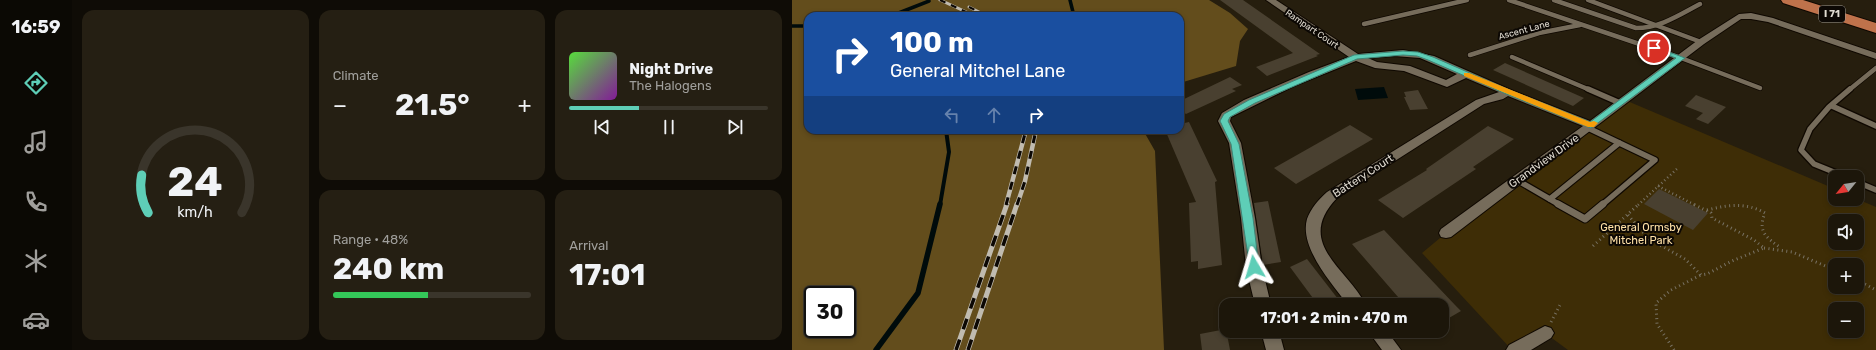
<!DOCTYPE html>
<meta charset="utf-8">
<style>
:root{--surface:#1c160a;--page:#251f13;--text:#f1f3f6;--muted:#a09f9c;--line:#3a352b;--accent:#5eceb7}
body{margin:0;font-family:Rubik,sans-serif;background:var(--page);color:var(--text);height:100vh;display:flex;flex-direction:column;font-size:15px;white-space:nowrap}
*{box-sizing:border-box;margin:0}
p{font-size:13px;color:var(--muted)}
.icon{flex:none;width:22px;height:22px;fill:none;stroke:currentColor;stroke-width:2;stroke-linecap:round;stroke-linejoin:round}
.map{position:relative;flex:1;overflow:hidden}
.details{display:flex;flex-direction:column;gap:10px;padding:10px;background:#0f0c06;width:720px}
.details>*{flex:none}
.guide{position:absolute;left:12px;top:12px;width:380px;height:122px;border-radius:12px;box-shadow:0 2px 6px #0003,0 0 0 1px var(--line);background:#1a4fa0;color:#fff;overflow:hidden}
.needle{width:26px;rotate:240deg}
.tools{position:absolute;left:1036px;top:170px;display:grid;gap:8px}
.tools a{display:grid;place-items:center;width:36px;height:36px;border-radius:8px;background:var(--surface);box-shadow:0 2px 6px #0003,0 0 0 1px var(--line);font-size:20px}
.speed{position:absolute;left:12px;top:286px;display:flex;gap:8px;font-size:20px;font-weight:700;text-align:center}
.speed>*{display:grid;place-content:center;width:52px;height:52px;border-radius:50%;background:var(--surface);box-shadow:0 2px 6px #0003,0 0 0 1px var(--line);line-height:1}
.speed .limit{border:2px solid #111;border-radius:6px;background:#fff;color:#111}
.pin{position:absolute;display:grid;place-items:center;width:34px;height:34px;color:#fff;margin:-17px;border:2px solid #fff;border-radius:50%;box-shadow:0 1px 4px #0007}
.me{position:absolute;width:44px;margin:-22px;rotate:353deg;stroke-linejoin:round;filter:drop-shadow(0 0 3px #0008)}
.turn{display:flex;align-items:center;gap:14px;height:84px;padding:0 20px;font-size:18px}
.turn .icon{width:52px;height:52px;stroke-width:2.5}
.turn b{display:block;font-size:28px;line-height:34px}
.lanes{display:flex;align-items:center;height:38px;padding:0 20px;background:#0003;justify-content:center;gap:20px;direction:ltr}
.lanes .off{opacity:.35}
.big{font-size:30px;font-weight:700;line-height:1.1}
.details .tile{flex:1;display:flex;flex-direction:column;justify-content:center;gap:6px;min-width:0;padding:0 14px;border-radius:12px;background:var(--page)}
.details .dial{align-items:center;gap:0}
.dial svg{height:104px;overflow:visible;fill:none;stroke:var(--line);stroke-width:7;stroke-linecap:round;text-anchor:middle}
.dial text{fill:var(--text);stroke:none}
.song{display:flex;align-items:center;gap:12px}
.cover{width:48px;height:48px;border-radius:6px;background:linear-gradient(135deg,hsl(110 70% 55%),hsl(290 70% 35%))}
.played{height:4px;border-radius:2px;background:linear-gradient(90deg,var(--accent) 35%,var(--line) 35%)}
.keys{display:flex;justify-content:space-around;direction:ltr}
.heat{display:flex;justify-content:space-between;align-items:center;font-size:22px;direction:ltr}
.charge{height:6px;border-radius:3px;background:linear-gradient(90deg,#34c759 48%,var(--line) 0)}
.details .tiles{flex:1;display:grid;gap:10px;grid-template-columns:repeat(3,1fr)}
.tile:first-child{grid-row:span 2}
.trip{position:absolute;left:427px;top:298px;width:230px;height:40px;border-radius:12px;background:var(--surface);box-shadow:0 2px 6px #0003,0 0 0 1px var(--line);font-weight:700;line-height:40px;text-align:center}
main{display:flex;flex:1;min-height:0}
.menu{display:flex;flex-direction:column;width:72px;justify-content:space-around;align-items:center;background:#0b0904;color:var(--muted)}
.menu .icon{width:28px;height:28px}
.menu .current{color:var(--accent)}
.menu b{font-size:18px;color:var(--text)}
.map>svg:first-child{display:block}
.green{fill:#3e2d06;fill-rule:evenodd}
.forest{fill:#634d1c;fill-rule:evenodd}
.water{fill:#000b0b}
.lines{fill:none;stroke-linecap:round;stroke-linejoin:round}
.stream-far2{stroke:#000b0b;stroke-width:3.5}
.stream-far1{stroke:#000b0b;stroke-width:4}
.stream{stroke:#000b0b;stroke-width:5.5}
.building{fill:#494030}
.service-far2-casing{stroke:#0f0800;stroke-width:6}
.service-far1-casing{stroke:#0f0800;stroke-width:8}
.service-casing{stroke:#0f0800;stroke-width:9}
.minor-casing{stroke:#0f0800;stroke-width:2}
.motorway-casing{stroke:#0f0800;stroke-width:2}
.path-far1{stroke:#797365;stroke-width:2.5;stroke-dasharray:1 3;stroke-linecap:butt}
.path{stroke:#797365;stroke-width:3;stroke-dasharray:1 3.5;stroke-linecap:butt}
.service-far2{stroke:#766c5b;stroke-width:4.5}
.service-far1{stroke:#766c5b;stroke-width:5.5}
.service{stroke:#766c5b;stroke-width:7}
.minor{fill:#766c5b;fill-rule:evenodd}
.motorway{fill:#bf724b;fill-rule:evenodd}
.rail-far2-casing{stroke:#c0bbb0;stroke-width:3}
.rail-far1-casing{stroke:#c0bbb0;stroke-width:4.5}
.rail-casing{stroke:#c0bbb0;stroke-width:5}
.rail-far2{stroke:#0c0804;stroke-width:2;stroke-dasharray:6;stroke-linecap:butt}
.rail-far1{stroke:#0c0804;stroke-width:3;stroke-dasharray:8;stroke-linecap:butt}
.rail{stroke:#0c0804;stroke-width:3.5;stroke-dasharray:11;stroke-linecap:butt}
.route{fill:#5eceb7;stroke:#3d8677}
.slow{fill:#f59e0b}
.labels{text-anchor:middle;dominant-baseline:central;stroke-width:4;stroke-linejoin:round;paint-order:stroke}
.far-street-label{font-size:9px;fill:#e0dbd1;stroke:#0c0804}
.shield{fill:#0c0804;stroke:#a09c94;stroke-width:1}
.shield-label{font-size:10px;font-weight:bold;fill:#e0dbd1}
.street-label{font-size:11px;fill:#e0dbd1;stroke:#0c0804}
.park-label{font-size:11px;fill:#fee0a6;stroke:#0c0804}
</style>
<main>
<nav class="menu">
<b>16:59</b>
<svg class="icon current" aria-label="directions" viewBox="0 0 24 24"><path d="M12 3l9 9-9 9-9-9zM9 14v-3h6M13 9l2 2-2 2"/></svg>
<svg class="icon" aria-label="music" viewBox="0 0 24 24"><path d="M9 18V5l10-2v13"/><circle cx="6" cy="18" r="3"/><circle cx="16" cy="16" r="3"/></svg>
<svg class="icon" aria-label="phone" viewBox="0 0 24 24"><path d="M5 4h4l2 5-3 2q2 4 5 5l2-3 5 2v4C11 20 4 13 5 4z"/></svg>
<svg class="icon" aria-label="climate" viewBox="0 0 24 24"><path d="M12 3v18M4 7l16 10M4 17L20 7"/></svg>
<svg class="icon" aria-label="car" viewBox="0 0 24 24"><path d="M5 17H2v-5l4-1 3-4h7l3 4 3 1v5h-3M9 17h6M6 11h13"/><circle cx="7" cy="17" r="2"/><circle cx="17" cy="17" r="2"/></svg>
</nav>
<section class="details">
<div class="tiles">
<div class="tile dial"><svg viewBox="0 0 100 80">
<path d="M14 69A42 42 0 1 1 86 69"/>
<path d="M14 69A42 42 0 0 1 9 40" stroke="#5eceb7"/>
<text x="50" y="56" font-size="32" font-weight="700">24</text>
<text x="50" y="72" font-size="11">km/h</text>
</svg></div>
<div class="tile"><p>Climate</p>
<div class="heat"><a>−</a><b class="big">21.5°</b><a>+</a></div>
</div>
<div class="tile">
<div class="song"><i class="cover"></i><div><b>Night Drive</b><p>The Halogens</p></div></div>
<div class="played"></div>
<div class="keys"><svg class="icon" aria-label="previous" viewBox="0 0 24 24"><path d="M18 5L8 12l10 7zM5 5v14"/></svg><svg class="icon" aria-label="pause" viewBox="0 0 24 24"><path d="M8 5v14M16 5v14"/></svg><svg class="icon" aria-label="next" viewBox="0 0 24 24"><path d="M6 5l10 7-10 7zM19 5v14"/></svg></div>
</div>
<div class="tile"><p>Range · 48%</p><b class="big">240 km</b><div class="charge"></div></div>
<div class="tile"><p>Arrival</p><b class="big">17:01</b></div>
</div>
</section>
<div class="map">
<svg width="1084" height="350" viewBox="0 0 1084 350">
<rect width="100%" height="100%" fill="#261e0e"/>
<path class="green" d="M833,100L1043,189V199H1065L1084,207V350H776L753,333L720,350L630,253L654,233ZM1043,221H1065V243H1043ZM1043,265H1065V287H1043ZM1043,309H1065V331H1043Z"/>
<path class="forest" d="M0,0H417L438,13L456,29L448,41L444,66L388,83V16H16V130H351L363,151L372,350H0ZM21,295H55V329H21Z"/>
<path class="water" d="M592,87L596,98L566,100L563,89Z"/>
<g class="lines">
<g class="stream-far2">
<path d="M278,0L282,16"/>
<path d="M99,16L137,1"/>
<path d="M0,26H16"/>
</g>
<path class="stream-far1" d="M148,205L157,152L154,130"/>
<path class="stream" d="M84,350L126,293L148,204"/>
</g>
<g class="building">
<path d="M428,0H451L528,54L524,55L526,56L475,76L464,67L501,53Z"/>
<path d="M713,63L792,98L781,106L701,70Z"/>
<path d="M438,77L450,85L440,89L444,91L394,114L388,110V101Z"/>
<path d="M626,90L636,109L618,110L612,97H614L612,92Z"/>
<path d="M904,95L934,107L916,124L904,119L911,113L893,106Z"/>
<path d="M397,122L425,181L423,182L430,265L406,269V261L399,262L397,203L404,202L374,132L388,130V124Z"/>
<path d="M558,125L581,139L504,184L482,168Z"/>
<path d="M696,126L722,139L681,167L684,169L611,218L586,200L635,170L634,169Z"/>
<path d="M867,189L916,213L901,230L852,204Z"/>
<path d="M476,201L489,262L471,265L462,203Z"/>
<path d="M592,230L663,305L669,311L650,322V305H613L560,244Z"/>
<path d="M515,259L546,299L533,305H526L498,267Z"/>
<path d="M434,329L438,350H410L408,334Z"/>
</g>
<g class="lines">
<g class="service-far2-casing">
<g id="service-far2">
<path d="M717,0L889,58L968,88"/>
<path d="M762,0L844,28C868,28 887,15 908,4"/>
<path d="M796,0L909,42"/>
<path d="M572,24L675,0"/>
<path d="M678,55L747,33L788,25"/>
<path d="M720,57L798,90"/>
<path d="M1057,90L1084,68"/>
</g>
</g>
<g class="service-far1-casing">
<g id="service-far1">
<path d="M796,89L828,103"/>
<path d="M1040,106L1084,126"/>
<path d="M796,128L863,160L810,205"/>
<path d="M1054,177L1022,164L1009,150L1018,129L1037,107L1058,89"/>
<path d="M725,180L768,205"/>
<path d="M1065,182L1084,190"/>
<path d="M758,199L827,143"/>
</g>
</g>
<g class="service-casing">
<path id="service" d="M766,204L793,219L811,204"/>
</g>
<g class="minor-casing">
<g id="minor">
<path d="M474,0H484L566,54L611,50L642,56L719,90L798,121L906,40L947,14L959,13L981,18L1084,53V59L976,22L959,19H949L912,44L659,237L654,238L649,237L647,233L649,229L791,126L716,96L711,99L692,104L545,198C502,243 555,268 574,305H556C540,284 507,247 515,219C519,208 527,199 535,192L684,100L707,92L674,78L655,87L612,71L583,68L564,61L502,86L439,117L438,121L449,143L463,218L470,267L479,305H463L454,267L449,218L437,143L426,121L430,113L452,100L517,72L557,57ZM602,56L628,58L665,74L654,80L618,66L585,62L576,58Z"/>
<path d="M753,326L759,328L762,333L759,338L739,350H714L717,345Z"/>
<path d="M469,331H487L492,350H474Z"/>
<path d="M576,331H595L609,350H590Z"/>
</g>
</g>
<g class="motorway-casing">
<path id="motorway" d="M989,0H1011L1084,23V33L991,3Z"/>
</g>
<g class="path-far1">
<path d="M866,186L903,205"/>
<path d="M846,205L887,167"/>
</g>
<g class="path">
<path d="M915,210C935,205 954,202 973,213C965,232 975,238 989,248"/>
<path d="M836,215L857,239L893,259L909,275L915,274L940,261L972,248L962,240L920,218L919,213L901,204"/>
<path d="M801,246L847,204"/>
<path d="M972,248L1000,252L1043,270"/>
<path d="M1065,280L1084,290"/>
<path d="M759,322L769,303"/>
<path d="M882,350L865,324L864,303L879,290L909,275"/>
</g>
<use href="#service-far2" class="service-far2"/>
<use href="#service-far1" class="service-far1"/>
<use href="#service" class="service"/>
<use href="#minor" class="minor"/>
<use href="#motorway" class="motorway"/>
<g class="rail-far2-casing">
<g id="rail-far2">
<path d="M148,0L183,16"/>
<path d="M177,7L195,16"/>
</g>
</g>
<g class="rail-far1-casing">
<g id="rail-far1">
<path d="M214,205L234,130"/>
<path d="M225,205L233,181L244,130"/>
</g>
</g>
<g class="rail-casing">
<g id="rail">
<path d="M164,350L215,204"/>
<path d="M176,350L225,204"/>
</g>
</g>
<use href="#rail-far2" class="rail-far2"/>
<use href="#rail-far1" class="rail-far1"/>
<use href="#rail" class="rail"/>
</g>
<path class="route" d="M859,47H864L893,58L799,128L712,93L636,60L625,56L611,55L565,59L463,103L438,117L436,121L447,144L461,218L467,267L465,269H458L439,144L428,121L432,114L457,100L562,55L611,51L626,52L641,57L717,90L798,122L884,58L859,50Z"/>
<path class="slow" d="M672,73H677L798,122L802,121L806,123L802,127H796L672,76Z"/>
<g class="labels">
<g class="far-street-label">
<text transform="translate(520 29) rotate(34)">Rampart Court</text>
<text transform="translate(732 30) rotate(-15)">Ascent Lane</text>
</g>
<rect class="shield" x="1027" y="6" width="26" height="16" rx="3"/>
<g class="shield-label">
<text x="1040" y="14">I 71</text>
</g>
<g class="street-label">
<text transform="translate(752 161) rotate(-36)">Grandview Drive</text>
<text transform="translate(571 176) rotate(-33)">Battery Court</text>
</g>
<g class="park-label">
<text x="849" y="227">General Ormsby<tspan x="849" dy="13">Mitchel Park</tspan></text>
</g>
</g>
</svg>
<div class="tools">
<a><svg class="needle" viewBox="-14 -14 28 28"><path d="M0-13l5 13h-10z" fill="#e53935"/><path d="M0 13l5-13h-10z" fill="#a09f9c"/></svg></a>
<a><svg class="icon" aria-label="sound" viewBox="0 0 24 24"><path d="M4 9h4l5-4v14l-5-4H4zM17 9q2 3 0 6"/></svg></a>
<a>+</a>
<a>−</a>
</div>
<div class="speed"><div class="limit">30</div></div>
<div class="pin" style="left:862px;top:48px;background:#d93025"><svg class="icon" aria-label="arrive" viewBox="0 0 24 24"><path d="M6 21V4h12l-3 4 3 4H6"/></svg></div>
<svg class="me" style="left:462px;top:267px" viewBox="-20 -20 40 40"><path d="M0-17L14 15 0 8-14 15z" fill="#5eceb7" stroke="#fff" stroke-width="4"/></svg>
<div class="trip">17:01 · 2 min · 470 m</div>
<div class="guide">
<div class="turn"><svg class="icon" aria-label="right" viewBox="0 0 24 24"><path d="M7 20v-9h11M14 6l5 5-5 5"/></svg><div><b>100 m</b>General Mitchel Lane</div></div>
<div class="lanes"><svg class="icon off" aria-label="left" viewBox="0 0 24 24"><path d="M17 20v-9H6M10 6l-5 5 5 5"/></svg><svg class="icon off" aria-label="ahead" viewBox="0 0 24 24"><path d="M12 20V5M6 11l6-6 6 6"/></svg><svg class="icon" aria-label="right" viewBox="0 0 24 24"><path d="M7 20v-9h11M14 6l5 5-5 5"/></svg></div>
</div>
</div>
</main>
